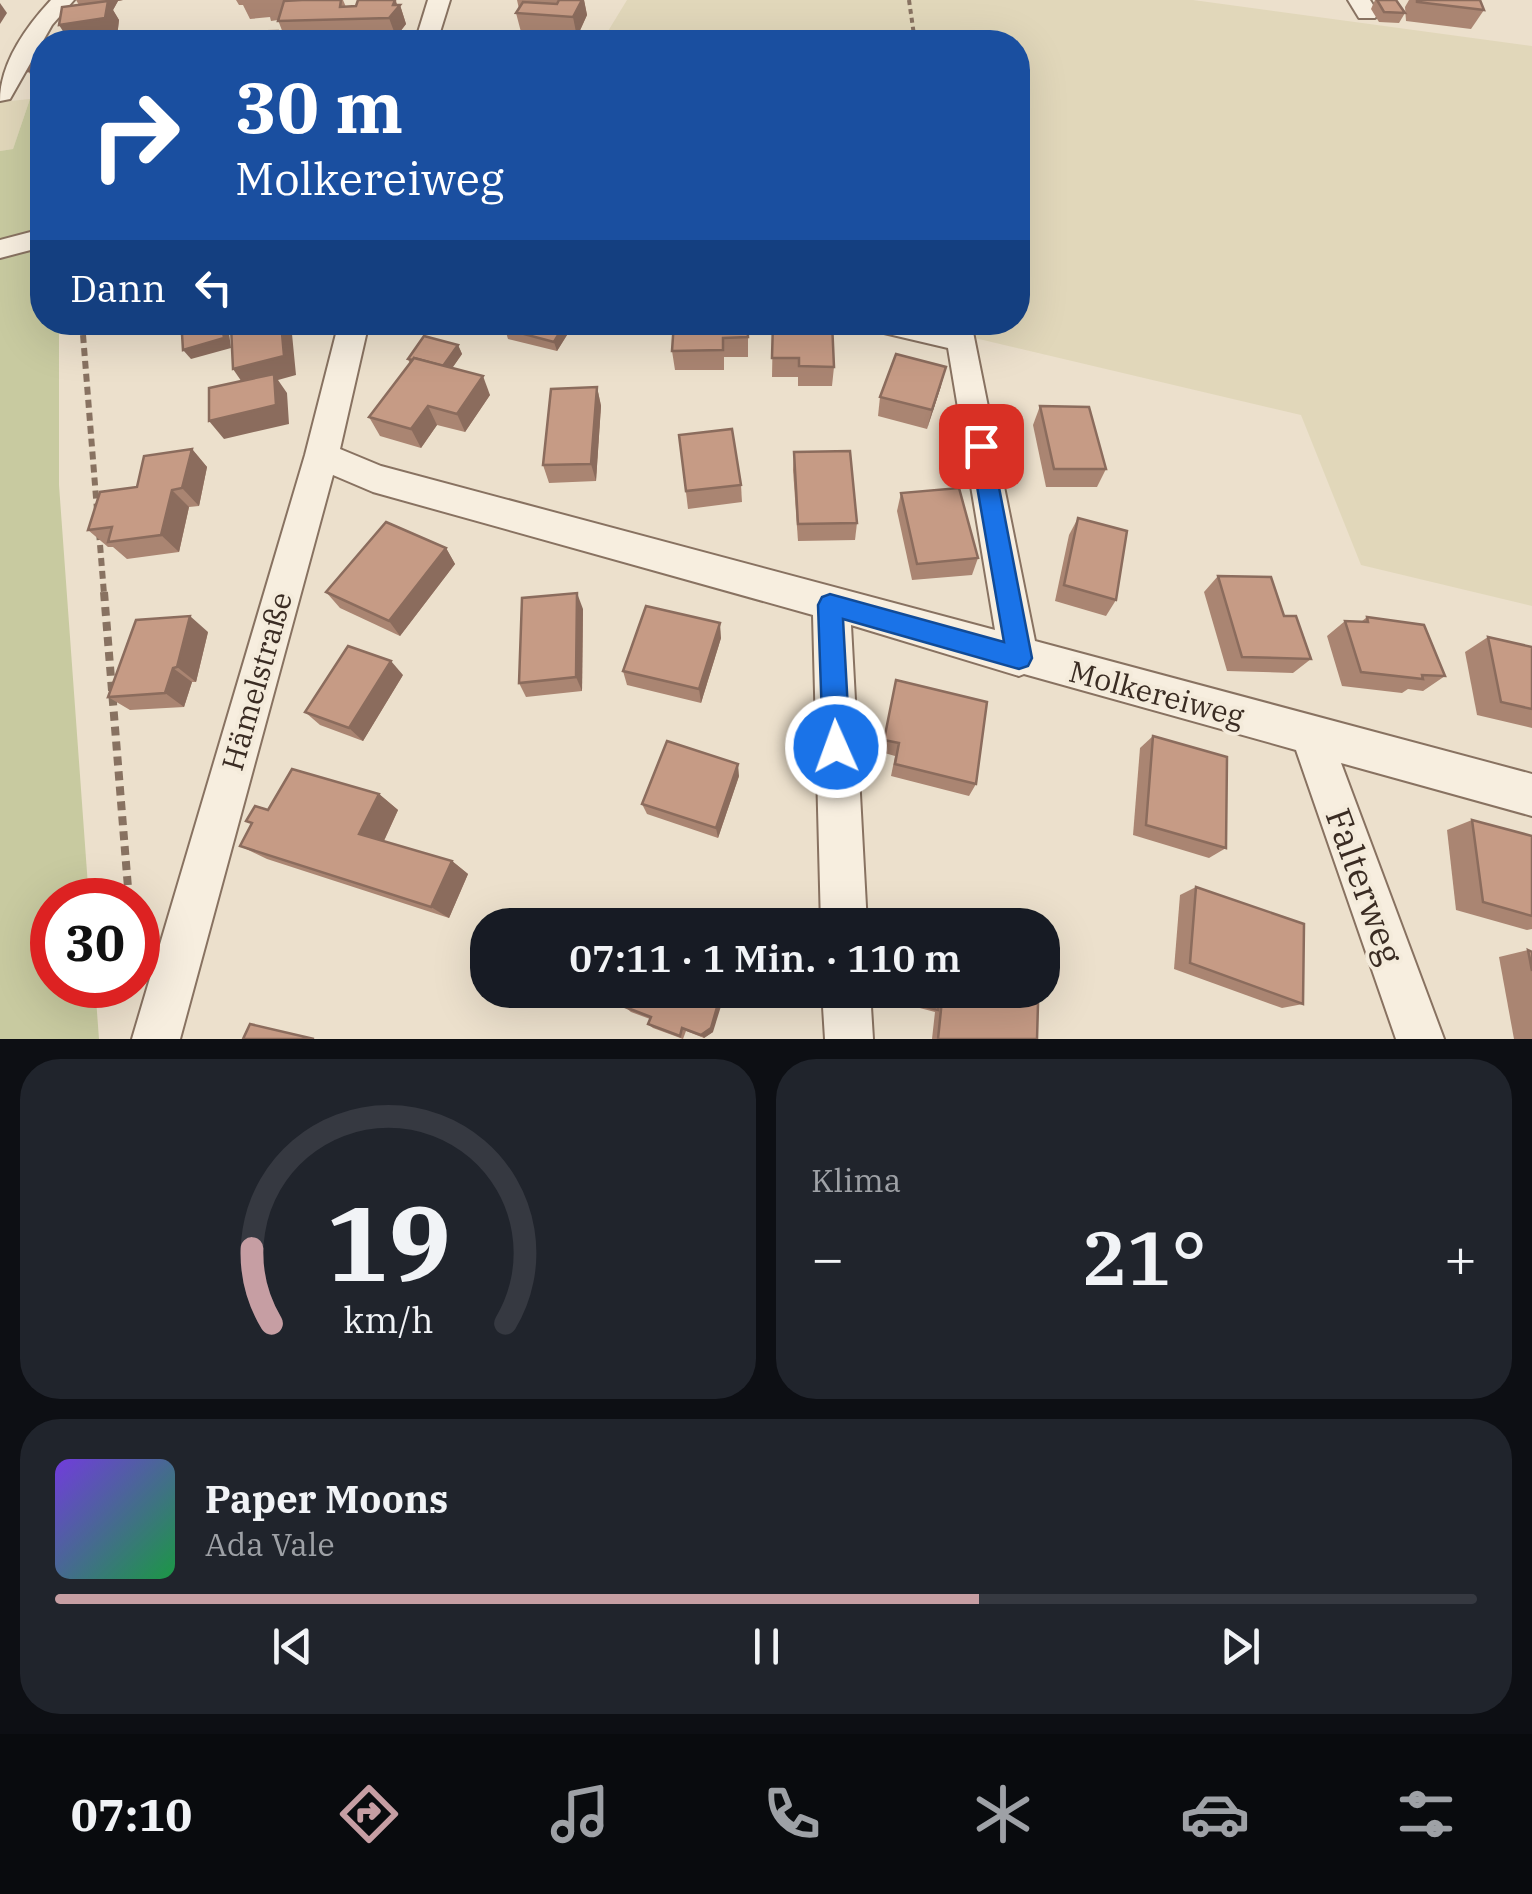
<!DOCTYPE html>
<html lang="de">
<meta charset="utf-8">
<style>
:root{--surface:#171b24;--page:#20242c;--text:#f1f3f6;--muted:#9ea1a6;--line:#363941;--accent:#c69ea3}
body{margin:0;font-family:"IBM Plex Serif",serif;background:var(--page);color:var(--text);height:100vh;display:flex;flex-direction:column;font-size:38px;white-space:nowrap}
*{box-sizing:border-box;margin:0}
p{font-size:32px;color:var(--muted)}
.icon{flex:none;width:55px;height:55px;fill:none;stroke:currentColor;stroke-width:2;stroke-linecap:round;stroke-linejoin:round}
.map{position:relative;height:1039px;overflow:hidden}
.drawer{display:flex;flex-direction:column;gap:20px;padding:20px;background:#0d0f14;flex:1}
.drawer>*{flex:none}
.guide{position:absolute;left:30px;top:30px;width:1000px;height:305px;border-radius:40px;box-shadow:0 10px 40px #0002;background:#1a4fa0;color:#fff;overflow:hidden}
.speed{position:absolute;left:30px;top:878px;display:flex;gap:20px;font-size:50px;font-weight:700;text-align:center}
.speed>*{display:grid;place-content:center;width:130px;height:130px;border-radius:50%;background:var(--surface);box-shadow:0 10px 40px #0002;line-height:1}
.speed .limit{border:15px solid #d22;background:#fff;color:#111}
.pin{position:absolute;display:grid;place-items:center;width:85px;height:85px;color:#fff;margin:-42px;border-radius:20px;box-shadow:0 5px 15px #0006}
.me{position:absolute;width:110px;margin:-55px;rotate:358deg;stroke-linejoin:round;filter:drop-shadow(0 0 8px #0008)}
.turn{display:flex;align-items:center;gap:35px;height:210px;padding:0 40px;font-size:45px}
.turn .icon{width:130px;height:130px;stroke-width:2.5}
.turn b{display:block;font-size:70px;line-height:85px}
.then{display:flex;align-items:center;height:95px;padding:0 40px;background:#0003;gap:20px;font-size:38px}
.big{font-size:75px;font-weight:600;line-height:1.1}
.drawer .tile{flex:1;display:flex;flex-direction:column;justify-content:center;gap:15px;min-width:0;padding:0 35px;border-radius:40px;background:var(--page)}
.drawer .dial{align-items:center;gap:0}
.dial svg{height:260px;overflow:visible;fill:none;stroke:var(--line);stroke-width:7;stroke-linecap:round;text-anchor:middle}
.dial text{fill:var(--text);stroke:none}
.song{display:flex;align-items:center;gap:30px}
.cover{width:120px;height:120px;border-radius:15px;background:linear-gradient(135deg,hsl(260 70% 55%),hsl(140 70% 35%))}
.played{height:10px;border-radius:5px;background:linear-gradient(90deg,var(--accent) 65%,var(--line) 65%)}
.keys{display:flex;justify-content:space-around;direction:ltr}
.heat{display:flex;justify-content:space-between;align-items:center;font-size:55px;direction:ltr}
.drawer .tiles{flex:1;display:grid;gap:20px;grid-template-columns:1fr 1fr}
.tile:last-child{grid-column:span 2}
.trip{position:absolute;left:470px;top:908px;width:590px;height:100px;border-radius:40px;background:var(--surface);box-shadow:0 10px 40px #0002;font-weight:600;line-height:100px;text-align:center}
.tab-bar{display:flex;height:160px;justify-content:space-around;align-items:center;background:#090b0e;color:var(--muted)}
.tab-bar .icon{width:70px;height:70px}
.tab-bar .active{color:var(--accent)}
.tab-bar b{font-size:45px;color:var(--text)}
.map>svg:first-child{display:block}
.farmland{fill:#e1d7ba}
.green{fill:#c8caa0}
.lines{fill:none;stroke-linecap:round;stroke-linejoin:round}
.minor-casing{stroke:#887261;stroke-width:4}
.path-far2{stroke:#887261;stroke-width:4;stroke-dasharray:5 4;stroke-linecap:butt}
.path-far1{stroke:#887261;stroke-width:6;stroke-dasharray:8 5;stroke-linecap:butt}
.path{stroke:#887261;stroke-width:8;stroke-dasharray:9 6;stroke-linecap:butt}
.minor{fill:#f7eedf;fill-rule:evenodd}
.wall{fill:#aa8572}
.shaded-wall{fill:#8b6c5d}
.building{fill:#c69b85;stroke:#8b6c5d;stroke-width:2.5}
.route{fill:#1a73e8;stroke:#114b97;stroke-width:2.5}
.labels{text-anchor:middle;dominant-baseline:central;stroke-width:8;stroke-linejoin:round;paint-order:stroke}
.street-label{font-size:30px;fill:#3a2c23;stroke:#f4ebdb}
.near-street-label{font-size:35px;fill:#3a2c23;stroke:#f4ebdb}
</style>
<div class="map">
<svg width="1532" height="1039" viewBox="0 0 1532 1039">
<rect width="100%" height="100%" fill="#ece0cc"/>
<g class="farmland">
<path d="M627,0H1193L1532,46V606L1361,565L1301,415L911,323L1018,322V42L602,41Z"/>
<path d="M30,99L13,149L0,151V102Z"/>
</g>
<g class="green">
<path d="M42,98V234L0,245V151L13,149L30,99Z"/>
<path d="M42,248V322L59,323V485L89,900H52V985H95L99,1039H0V259Z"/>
</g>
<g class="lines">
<g class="minor-casing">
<g id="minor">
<path d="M51,0H74L52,25L10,99L0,101C0,63 26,27 51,0Z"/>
<path d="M428,0H450L437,42H415Z"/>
<path d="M1348,0H1370L1378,13L1375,18H1359Z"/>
<path d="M42,229V247L0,258V240Z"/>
<path d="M339,322H369L340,449L381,466L995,630L948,348L867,329L863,322H930L973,332L1035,641L1532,774V816L1341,763L1444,1039H1396L1296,750L1024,674L1019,676L851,625L867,925H821L813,615L373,492L333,475L180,1039H132L305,455Z"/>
<path d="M822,990H870L873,1039H825Z"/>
</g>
</g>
<path class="path-far2" d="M909,0L915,42"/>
<g class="path-far1">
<path d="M82,322L97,510"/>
<path d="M99,532L104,594"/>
</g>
<path class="path" d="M104,592L129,900"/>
<use href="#minor" class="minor"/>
</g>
<g class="wall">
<path d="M76,0H123L118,1L113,10L119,20L117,37L79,5Z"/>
<path d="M236,0H343L346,7L396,0L397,5H400L406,24L396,37L286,41L278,20L271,21L270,17L250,19L243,5H239Z"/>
<path d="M517,0H584L587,15L577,37L521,32L516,13L519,9Z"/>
<path d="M1375,0H1396L1405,13L1399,23L1379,22L1371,9Z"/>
<path d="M1409,0H1480L1484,10L1471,29L1406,21L1405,7Z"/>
<path d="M42,48V91L28,71Z"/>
<path d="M595,322H642V327L596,329Z"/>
<path d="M748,322V357H724V370H675L672,351Z"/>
<path d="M773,322L834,367L832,386H798V377H772Z"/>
<path d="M564,325L567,335L557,351L508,339L505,329Z"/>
<path d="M458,345L462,354L452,368L490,395L465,432L437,425L421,448L380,436L369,417L410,364L408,359Z"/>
<path d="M941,386L927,429L878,416L880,397Z"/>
<path d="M597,387L601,406L596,481L549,483L543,465Z"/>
<path d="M1040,406L1106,469L1097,487H1046L1033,425Z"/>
<path d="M679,435L741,485L742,502L688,509Z"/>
<path d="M192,449L207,467L199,506L189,507L179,552L127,559L113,547H108L88,530L137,487Z"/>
<path d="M794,452L857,523L855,540L798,541L793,470Z"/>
<path d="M901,493L978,558L972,575L912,580L897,511Z"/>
<path d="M1078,518L1116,600L1106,616L1055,601L1069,535Z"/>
<path d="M446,548L455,564L400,636L340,608L326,592Z"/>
<path d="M1218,576L1284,616L1311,659L1293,673L1227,671L1204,592Z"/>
<path d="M583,609L582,691L526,697L519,683Z"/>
<path d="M1367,617L1445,676L1423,691L1408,689L1402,693L1342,686L1327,636L1345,621L1361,622Z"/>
<path d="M208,632L196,682H192L184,707L130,710L108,697Z"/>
<path d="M1488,637L1532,647V728L1477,715L1465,652Z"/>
<path d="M721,638L701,703L627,685L623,671Z"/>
<path d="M403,675L363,741L320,725L305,712Z"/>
<path d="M896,680L976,784L969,796L891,776L895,756L881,752Z"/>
<path d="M1153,736L1226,848L1209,858L1133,835L1140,748Z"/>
<path d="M739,776L718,838L647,814L642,804Z"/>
<path d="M379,794L398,810L384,841L452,861L468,874L449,918L267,859L240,846L252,824L246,821L268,810Z"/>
<path d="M1472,820L1532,836V929L1527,930L1456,910L1447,830Z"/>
<path d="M1196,887L1303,1004L1282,1008L1174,969L1180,895Z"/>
<path d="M1528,950L1532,952V1039H1514L1499,957Z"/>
<path d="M914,990H980L1037,1039H932L935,1012L912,1006Z"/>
<path d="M625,1007L713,1032L704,1038L686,1031L683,1039L653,1028L648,1024L650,1019L631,1012Z"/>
</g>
<g class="shaded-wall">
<path d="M107,0H123L118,1L113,10L119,20L117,37L83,42H70L59,25L108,1Z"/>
<path d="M395,0L398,7L400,5L406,24L396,37L389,18Z"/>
<path d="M582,0H584L587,15L577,37L573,17Z"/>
<path d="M0,3L7,13L0,24Z"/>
<path d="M277,31L281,42H271Z"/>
<path d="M92,322H148L102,334Z"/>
<path d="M281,322H285L292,334L296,375L278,380L287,393L289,424L224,439L209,421L246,388L233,369Z"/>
<path d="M222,323L229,333L231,348L191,359L183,350Z"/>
<path d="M564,325L567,335L557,351L554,342Z"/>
<path d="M458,345L462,354L446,377L442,367Z"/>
<path d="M946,367L941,386L927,429L932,410Z"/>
<path d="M483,376L490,395L465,432L457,414Z"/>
<path d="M597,387L601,406L596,481L591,464Z"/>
<path d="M428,406L437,425L421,448L411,429Z"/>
<path d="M192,449L207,467L199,506L182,488Z"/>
<path d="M172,490L189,507L179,552L161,535Z"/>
<path d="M446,548L455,564L400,636L389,621Z"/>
<path d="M577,593L583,609L582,691L576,677Z"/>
<path d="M190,616L208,632L196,682L177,667Z"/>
<path d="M720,623L721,638L701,703L699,689Z"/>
<path d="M391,661L403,675L363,741L349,728Z"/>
<path d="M173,668L192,682L184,707L165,693Z"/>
<path d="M738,764L739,776L718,838L716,828Z"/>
<path d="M379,794L398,810L380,849L359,834Z"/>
<path d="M452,861L468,874L449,918L431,907Z"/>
<path d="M722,990H726L713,1032L704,1038L701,1035Z"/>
</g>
<g class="building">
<path d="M302,0H341L340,7L356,6L358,0H395L393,5H400L389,18L278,21L284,1Z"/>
<path d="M559,0H582L573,17L516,13L523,2L557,4Z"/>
<path d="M1377,0H1396L1405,13L1384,12Z"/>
<path d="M1417,0H1480L1484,10L1417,2Z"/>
<path d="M108,1L105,18L59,25L62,7Z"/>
<path d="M277,31L271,42H230L235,32Z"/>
<path d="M41,48H42V70L28,71Z"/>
<path d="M247,322H281L284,356L233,369L231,326Z"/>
<path d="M510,322H554L564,325L554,342L505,329Z"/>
<path d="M674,322H747L748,337L723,338V350L672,351Z"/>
<path d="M773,322H832L834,367L799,366V358H772Z"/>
<path d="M222,323L224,338L183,350L182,334Z"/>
<path d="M424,336L458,345L443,366L414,358L413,360L408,359Z"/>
<path d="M896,354L946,367L932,410L880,397Z"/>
<path d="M414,358L483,376L457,414L428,406L411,429L369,417Z"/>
<path d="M274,374L276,405L209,421V388Z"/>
<path d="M597,387L591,464L543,465L551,389Z"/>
<path d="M1040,406L1089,407L1106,469H1054Z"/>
<path d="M732,429L741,485L686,491L679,435Z"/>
<path d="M192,449L182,488L172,490L161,535L108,542L112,527L88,530L100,492L137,487L144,456Z"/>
<path d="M850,451L857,523L798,524L794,452Z"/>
<path d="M959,488L978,558L917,564L901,493Z"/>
<path d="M1078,518L1127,531L1116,600L1064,585Z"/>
<path d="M386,522L446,548L389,621L326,592Z"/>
<path d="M1218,576L1271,577L1284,616H1296L1311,659L1242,657Z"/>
<path d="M577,593L576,677L519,683L522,598Z"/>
<path d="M646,606L720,623L699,689L623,671Z"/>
<path d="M190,616L177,667L173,668L165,693L108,697L136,620Z"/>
<path d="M1367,617L1424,625L1445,676L1422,675L1423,679L1361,672L1345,621L1368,622Z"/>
<path d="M1488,637L1532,647V709L1501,702Z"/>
<path d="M348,646L391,661L349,728L305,712Z"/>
<path d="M896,680L987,702L976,784L895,764L899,743L884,740Z"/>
<path d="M1153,736L1227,757L1226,848L1146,825Z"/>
<path d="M667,741L738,764L716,828L642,804Z"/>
<path d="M292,769L379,794L359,834L452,861L431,907L240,846L252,823L246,821L255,806L268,810Z"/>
<path d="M1472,820L1532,836V916L1483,902Z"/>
<path d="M1196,887L1304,924L1303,1004L1190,963Z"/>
<path d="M678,917L697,923L696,925H653L664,918L676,922Z"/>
<path d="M1528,950L1532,952V971Z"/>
<path d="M631,990H722L711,1028L701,1035L682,1028L680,1036L648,1024L651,1017L625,1007Z"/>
<path d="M916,990H940L938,1010L915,1004Z"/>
<path d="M943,990H980L1038,1004L1037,1039H938Z"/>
<path d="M250,1024L314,1039H243Z"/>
</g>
<path class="route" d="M981,438L991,446L1032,658L1028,666L1019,669L843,619L850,747L846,756L836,760L827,756L823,747L818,605L822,597L830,594L1004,642L970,446Z"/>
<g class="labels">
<g class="street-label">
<text transform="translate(256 681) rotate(-74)">Hämelstraße</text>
<text transform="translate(1157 693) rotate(15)">Molkereiweg</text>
</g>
<g class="near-street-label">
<text transform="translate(1365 886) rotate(70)">Falterweg</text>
</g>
</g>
</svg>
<div class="speed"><div class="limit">30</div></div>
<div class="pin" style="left:981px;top:446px;background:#d93025"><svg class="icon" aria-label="arrive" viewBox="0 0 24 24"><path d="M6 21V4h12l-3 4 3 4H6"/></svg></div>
<svg class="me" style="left:836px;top:747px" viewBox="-20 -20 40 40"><circle r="17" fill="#1a73e8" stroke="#fff" stroke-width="3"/><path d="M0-11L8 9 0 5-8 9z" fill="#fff"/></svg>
<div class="trip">07:11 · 1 Min. · 110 m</div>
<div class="guide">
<div class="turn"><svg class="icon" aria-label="right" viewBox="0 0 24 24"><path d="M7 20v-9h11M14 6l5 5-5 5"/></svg><div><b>30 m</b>Molkereiweg</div></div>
<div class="then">Dann<svg class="icon" aria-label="left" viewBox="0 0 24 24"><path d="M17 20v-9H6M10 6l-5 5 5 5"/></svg></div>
</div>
</div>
<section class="drawer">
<div class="tiles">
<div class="tile dial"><svg viewBox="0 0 100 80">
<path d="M14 69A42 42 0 1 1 86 69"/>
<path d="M14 69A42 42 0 0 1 8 46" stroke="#c69ea3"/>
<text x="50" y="56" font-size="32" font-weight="700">19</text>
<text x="50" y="72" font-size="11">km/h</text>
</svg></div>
<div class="tile"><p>Klima</p>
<div class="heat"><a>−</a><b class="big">21°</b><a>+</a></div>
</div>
<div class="tile">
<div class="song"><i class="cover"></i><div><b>Paper Moons</b><p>Ada Vale</p></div></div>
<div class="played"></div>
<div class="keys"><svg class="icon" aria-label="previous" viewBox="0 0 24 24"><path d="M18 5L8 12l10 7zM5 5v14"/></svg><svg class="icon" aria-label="pause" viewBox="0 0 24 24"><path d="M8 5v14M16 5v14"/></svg><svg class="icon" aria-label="next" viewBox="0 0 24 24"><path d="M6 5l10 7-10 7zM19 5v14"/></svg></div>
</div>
</div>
</section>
<nav class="tab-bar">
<b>07:10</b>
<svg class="icon active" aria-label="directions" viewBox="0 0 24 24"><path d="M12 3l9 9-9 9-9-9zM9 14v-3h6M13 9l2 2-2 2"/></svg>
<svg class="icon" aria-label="music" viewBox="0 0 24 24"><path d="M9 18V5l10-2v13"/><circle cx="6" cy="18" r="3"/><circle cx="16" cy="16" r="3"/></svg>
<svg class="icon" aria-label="phone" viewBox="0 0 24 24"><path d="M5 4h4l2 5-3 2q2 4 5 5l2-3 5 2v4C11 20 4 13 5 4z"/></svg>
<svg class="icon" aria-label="climate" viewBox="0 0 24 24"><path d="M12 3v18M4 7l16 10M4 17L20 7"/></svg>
<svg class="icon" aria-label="car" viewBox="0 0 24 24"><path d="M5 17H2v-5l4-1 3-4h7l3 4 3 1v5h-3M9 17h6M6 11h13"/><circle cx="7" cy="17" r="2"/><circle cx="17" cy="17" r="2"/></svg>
<svg class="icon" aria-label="filters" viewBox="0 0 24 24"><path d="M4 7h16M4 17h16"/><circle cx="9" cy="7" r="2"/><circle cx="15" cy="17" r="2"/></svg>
</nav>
